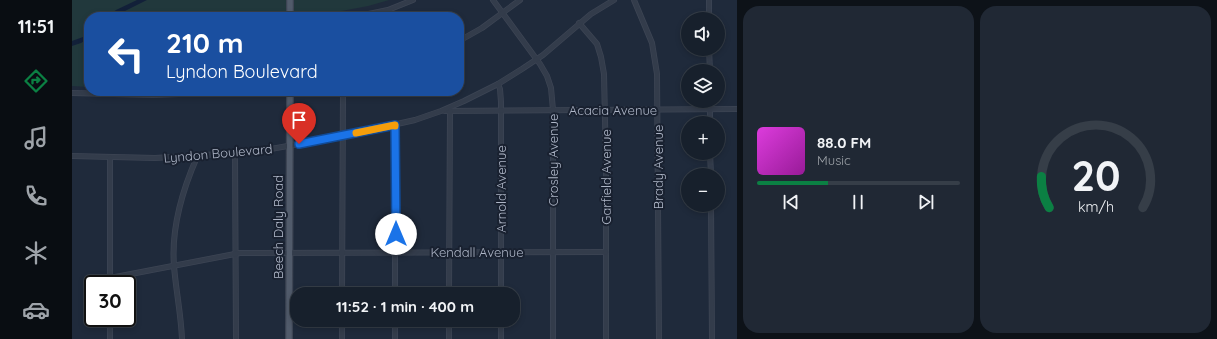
<!DOCTYPE html>
<meta charset="utf-8">
<style>
:root{--surface:#17202c;--page:#202834;--text:#f1f3f6;--muted:#9ea3a9;--line:#363e48;--accent:#0b8043}
body{margin:0;font-family:Quicksand,sans-serif;background:var(--page);color:var(--text);height:100vh;display:flex;flex-direction:column;font-size:15px;white-space:nowrap}
*{box-sizing:border-box;margin:0}
p{font-size:13px;color:var(--muted)}
.icon{flex:none;width:22px;height:22px;fill:none;stroke:currentColor;stroke-width:2;stroke-linecap:round;stroke-linejoin:round}
.map{position:relative;flex:1;overflow:hidden}
.details{display:flex;flex-direction:column;gap:6px;padding:6px;background:#0d1218;width:480px}
.details>*{flex:none}
.guide{position:absolute;left:12px;top:12px;width:380px;height:84px;border-radius:16px;box-shadow:0 2px 6px #0003,0 0 0 1px var(--line);background:#1a4fa0;color:#fff;overflow:hidden}
.tools{position:absolute;left:609px;top:12px;display:grid;gap:8px}
.tools a{display:grid;place-items:center;width:44px;height:44px;border-radius:50%;background:var(--surface);box-shadow:0 2px 6px #0003,0 0 0 1px var(--line);font-size:20px}
.speed{position:absolute;left:12px;top:275px;display:flex;gap:8px;font-size:20px;font-weight:700;text-align:center}
.speed>*{display:grid;place-content:center;width:52px;height:52px;border-radius:50%;background:var(--surface);box-shadow:0 2px 6px #0003,0 0 0 1px var(--line);line-height:1}
.speed .limit{border:2px solid #111;border-radius:6px;background:#fff;color:#111}
.pin{position:absolute;display:grid;place-items:center;width:34px;height:34px;color:#fff;margin:-41px -17px;border-radius:50% 50% 50% 0;rotate:-45deg;box-shadow:0 0 4px #0007}
.pin .icon{rotate:45deg}
.me{position:absolute;width:44px;margin:-22px;rotate:0deg;stroke-linejoin:round;filter:drop-shadow(0 0 3px #0008)}
.turn{display:flex;align-items:center;gap:14px;height:84px;padding:0 16px;font-size:18px}
.turn .icon{width:52px;height:52px;stroke-width:2.5}
.turn b{display:block;font-size:28px;line-height:34px}
.details .card{flex:1;display:flex;flex-direction:column;justify-content:center;gap:6px;min-width:0;padding:0 14px;border-radius:16px;background:var(--page)}
.details .dial{align-items:center;gap:0}
.dial svg{height:104px;overflow:visible;fill:none;stroke:var(--line);stroke-width:7;stroke-linecap:round;text-anchor:middle}
.dial text{fill:var(--text);stroke:none}
.song{display:flex;align-items:center;gap:12px}
.cover{width:48px;height:48px;border-radius:6px;background:linear-gradient(135deg,hsl(300 70% 55%),hsl(300 70% 35%))}
.played{height:4px;border-radius:2px;background:linear-gradient(90deg,var(--accent) 35%,var(--line) 35%)}
.keys{display:flex;justify-content:space-around;direction:ltr}
.details .tiles{flex:1;display:grid;gap:6px;grid-template-columns:repeat(2,1fr)}
.trip{position:absolute;left:218px;top:287px;width:230px;height:40px;border-radius:16px;background:var(--surface);box-shadow:0 2px 6px #0003,0 0 0 1px var(--line);font-weight:800;line-height:40px;text-align:center}
main{display:flex;flex:1;min-height:0}
.tabs{display:flex;flex-direction:column;width:72px;justify-content:space-around;align-items:center;background:#090d12;color:var(--muted)}
.tabs .icon{width:28px;height:28px}
.tabs .active{color:var(--accent)}
.tabs b{font-size:18px;color:var(--text)}
.map>svg:first-child{display:block}
.green{fill:#21383c}
.water{fill:#122039}
.lines{fill:none;stroke-linecap:round;stroke-linejoin:round}
.minor-casing{stroke:#3d4554;stroke-width:6}
.major-casing{stroke:#3d4554;stroke-width:8}
.minor{stroke:#333c4b;stroke-width:4.5}
.major{stroke:#515b6b;stroke-width:5.5}
.route-casing{stroke:#114b97;stroke-width:10}
.route{stroke:#1a73e8;stroke-width:7}
.slow{stroke:#f59e0b;stroke-width:7}
.labels{text-anchor:middle;dominant-baseline:central;stroke-width:4;stroke-linejoin:round;paint-order:stroke}
.street-label{font-size:13px;fill:#aeb6c7;stroke:#192130}
</style>
<main>
<nav class="tabs">
<b>11:51</b>
<svg class="icon active" aria-label="directions" viewBox="0 0 24 24"><path d="M12 3l9 9-9 9-9-9zM9 14v-3h6M13 9l2 2-2 2"/></svg>
<svg class="icon" aria-label="music" viewBox="0 0 24 24"><path d="M9 18V5l10-2v13"/><circle cx="6" cy="18" r="3"/><circle cx="16" cy="16" r="3"/></svg>
<svg class="icon" aria-label="phone" viewBox="0 0 24 24"><path d="M5 4h4l2 5-3 2q2 4 5 5l2-3 5 2v4C11 20 4 13 5 4z"/></svg>
<svg class="icon" aria-label="climate" viewBox="0 0 24 24"><path d="M12 3v18M4 7l16 10M4 17L20 7"/></svg>
<svg class="icon" aria-label="car" viewBox="0 0 24 24"><path d="M5 17H2v-5l4-1 3-4h7l3 4 3 1v5h-3M9 17h6M6 11h13"/><circle cx="7" cy="17" r="2"/><circle cx="17" cy="17" r="2"/></svg>
</nav>
<div class="map">
<svg width="665" height="339" viewBox="0 0 665 339">
<rect width="100%" height="100%" fill="#1f2a3b"/>
<path class="green" d="M0,0H317L296,6L238,17H17V87L0,86Z"/>
<g class="water">
<path d="M65,0H75L41,17H34L44,10Z"/>
<path d="M17,31V38L9,43L0,46V41L11,37Z"/>
</g>
<g class="lines">
<g class="minor-casing">
<g id="minor">
<path d="M421,0L468,64L475,76L479,88L481,110V339"/>
<path d="M562,0L580,43L585,74L587,339"/>
<path d="M282,17L316,10L341,0"/>
<path d="M637,19V0"/>
<path d="M507,23L525,44L529,57L532,74L534,166V339"/>
<path d="M387,41L410,28L448,0"/>
<path d="M637,49L638,71"/>
<path d="M426,84L428,89L429,102V294"/>
<path d="M0,93L81,95L107,94L125,91"/>
<path d="M638,101V123"/>
<path d="M373,111L665,109"/>
<path d="M323,125V294"/>
<path d="M638,153L639,175"/>
<path d="M163,154L164,339"/>
<path d="M0,156L83,158L182,152L271,136L343,120L369,111L392,101L426,84L450,69L471,55L519,14L542,0"/>
<path d="M38,158V284"/>
<path d="M639,205L640,339"/>
<path d="M38,278L168,253L534,252"/>
<path d="M270,294L271,91"/>
<path d="M377,294L378,111"/>
<path d="M38,318V339"/>
<path d="M377,320V339"/>
<path d="M429,320V339"/>
<path d="M110,339C109,314 104,291 102,266C99,228 110,191 125,157"/>
<path d="M270,339V320"/>
<path d="M323,339V320"/>
</g>
</g>
<g class="major-casing">
<g id="major">
<path d="M218,0V17"/>
<path d="M217,339L218,91"/>
</g>
</g>
<use href="#minor" class="minor"/>
<use href="#major" class="major"/>
</g>
<g class="lines">
<g class="route-casing">
<path id="route" d="M227,144L323,125L324,234"/>
</g>
<use href="#route" class="route"/>
<path class="slow" d="M284,133L323,125V126"/>
</g>
<g class="labels">
<g class="street-label">
<text x="541" y="110">Acacia Avenue</text>
<text transform="translate(146 153) rotate(-5)">Lyndon Boulevard</text>
<text transform="translate(481 160) rotate(-90)">Crosley Avenue</text>
<text transform="translate(586 167) rotate(-90)">Brady Avenue</text>
<text transform="translate(534 177) rotate(-90)">Garfield Avenue</text>
<text transform="translate(429 189) rotate(-90)">Arnold Avenue</text>
<text transform="translate(206 227) rotate(-90)">Beech Daly Road</text>
<text x="405" y="252">Kendall Avenue</text>
</g>
</g>
</svg>
<div class="tools">
<a><svg class="icon" aria-label="sound" viewBox="0 0 24 24"><path d="M4 9h4l5-4v14l-5-4H4zM17 9q2 3 0 6"/></svg></a>
<a><svg class="icon" aria-label="layers" viewBox="0 0 24 24"><path d="M12 4l9 5-9 5-9-5zM3 14l9 5 9-5"/></svg></a>
<a>+</a>
<a>−</a>
</div>
<div class="speed"><div class="limit">30</div></div>
<div class="pin" style="left:227px;top:144px;background:#d93025"><svg class="icon" aria-label="arrive" viewBox="0 0 24 24"><path d="M6 21V4h12l-3 4 3 4H6"/></svg></div>
<svg class="me" style="left:324px;top:234px" viewBox="-20 -20 40 40"><circle r="19" fill="#fff"/><path d="M0-13L10 11 0 6-10 11z" fill="#1a73e8"/></svg>
<div class="trip">11:52 · 1 min · 400 m</div>
<div class="guide">
<div class="turn"><svg class="icon" aria-label="left" viewBox="0 0 24 24"><path d="M17 20v-9H6M10 6l-5 5 5 5"/></svg><div><b>210 m</b>Lyndon Boulevard</div></div>
</div>
</div>
<section class="details">
<div class="tiles">
<div class="card">
<div class="song"><i class="cover"></i><div><b>88.0 FM</b><p>Music</p></div></div>
<div class="played"></div>
<div class="keys"><svg class="icon" aria-label="previous" viewBox="0 0 24 24"><path d="M18 5L8 12l10 7zM5 5v14"/></svg><svg class="icon" aria-label="pause" viewBox="0 0 24 24"><path d="M8 5v14M16 5v14"/></svg><svg class="icon" aria-label="next" viewBox="0 0 24 24"><path d="M6 5l10 7-10 7zM19 5v14"/></svg></div>
</div>
<div class="card dial"><svg viewBox="0 0 100 80">
<path d="M14 69A42 42 0 1 1 86 69"/>
<path d="M14 69A42 42 0 0 1 8 45" stroke="#0b8043"/>
<text x="50" y="56" font-size="32" font-weight="700">20</text>
<text x="50" y="72" font-size="11">km/h</text>
</svg></div>
</div>
</section>
</main>
